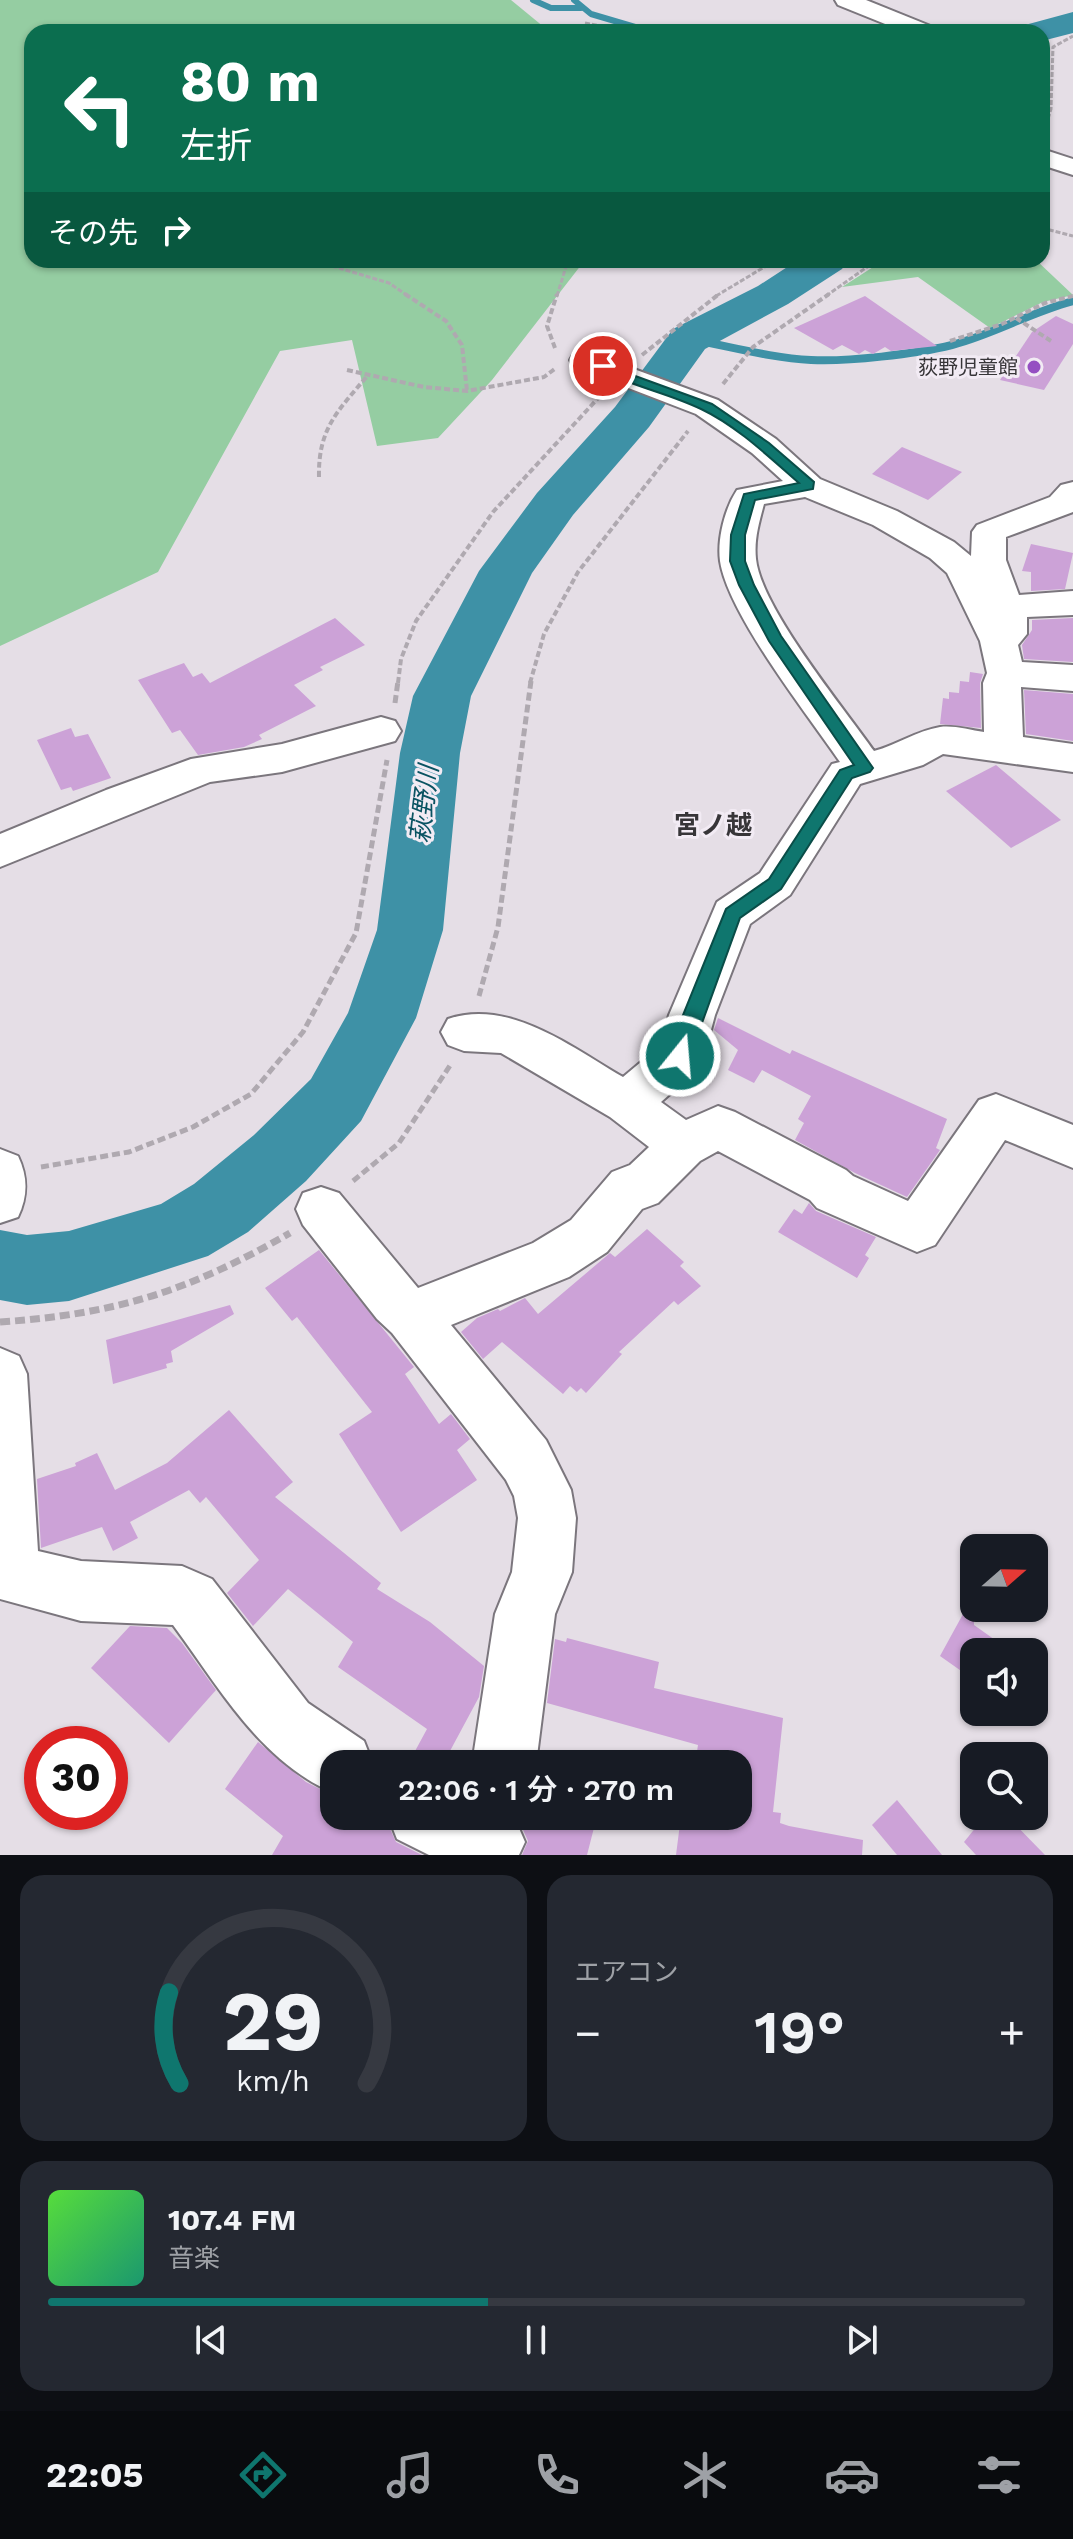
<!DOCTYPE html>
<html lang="ja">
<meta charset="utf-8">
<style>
:root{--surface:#171b24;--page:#242831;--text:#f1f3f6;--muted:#9ea1a6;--line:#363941;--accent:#0f766e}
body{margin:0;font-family:"Work Sans","Noto Sans JP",sans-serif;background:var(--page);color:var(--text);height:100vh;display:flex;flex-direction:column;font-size:30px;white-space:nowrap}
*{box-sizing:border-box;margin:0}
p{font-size:26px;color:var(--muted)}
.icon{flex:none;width:44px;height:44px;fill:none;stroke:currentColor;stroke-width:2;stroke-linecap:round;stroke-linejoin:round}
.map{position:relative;height:1855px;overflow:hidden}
.panel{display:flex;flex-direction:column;gap:20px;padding:20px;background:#0d0f14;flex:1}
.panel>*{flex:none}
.top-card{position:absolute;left:24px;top:24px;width:1026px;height:244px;border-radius:24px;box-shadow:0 2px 6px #0004;background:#0b6e4f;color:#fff;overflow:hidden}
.needle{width:52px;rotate:70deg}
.fabs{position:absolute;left:960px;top:1534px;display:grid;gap:16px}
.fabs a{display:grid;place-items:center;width:88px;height:88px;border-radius:16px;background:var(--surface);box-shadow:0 2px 6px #0004;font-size:40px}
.speed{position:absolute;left:24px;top:1726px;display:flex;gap:16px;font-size:40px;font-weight:700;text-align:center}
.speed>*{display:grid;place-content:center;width:104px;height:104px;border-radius:50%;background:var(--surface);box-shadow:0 2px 6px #0004;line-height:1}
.speed .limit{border:12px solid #d22;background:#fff;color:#111}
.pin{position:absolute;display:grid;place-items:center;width:68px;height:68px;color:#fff;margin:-34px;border:4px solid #fff;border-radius:50%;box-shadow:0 2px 8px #0007}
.me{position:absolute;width:88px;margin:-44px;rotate:17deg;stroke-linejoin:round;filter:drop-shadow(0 0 6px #0008)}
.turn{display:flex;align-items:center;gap:28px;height:168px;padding:0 24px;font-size:36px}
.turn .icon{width:104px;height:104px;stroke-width:2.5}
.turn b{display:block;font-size:56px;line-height:68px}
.then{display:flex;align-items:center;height:76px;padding:0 24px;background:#0003;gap:16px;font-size:30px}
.big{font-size:60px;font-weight:600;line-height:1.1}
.panel .card{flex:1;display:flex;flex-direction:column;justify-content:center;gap:12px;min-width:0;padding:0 28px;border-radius:24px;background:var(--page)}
.panel .dial{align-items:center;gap:0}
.dial svg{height:208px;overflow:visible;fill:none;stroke:var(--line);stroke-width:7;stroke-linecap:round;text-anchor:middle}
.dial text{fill:var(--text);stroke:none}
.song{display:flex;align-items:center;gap:24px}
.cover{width:96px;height:96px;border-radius:12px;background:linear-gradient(135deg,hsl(110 70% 55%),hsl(160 70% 35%))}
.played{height:8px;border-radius:4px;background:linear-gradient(90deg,var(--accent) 45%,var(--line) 45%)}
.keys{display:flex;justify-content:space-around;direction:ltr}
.heat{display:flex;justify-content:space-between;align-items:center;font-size:44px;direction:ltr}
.panel .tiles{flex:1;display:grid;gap:20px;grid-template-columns:1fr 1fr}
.card:last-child{grid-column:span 2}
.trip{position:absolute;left:320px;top:1750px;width:432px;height:80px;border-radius:24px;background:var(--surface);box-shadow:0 2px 6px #0004;font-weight:600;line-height:80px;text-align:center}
.tab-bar{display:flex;height:128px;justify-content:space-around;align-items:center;background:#090b0e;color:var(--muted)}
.tab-bar .icon{width:56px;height:56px}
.tab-bar .selected{color:var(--accent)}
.tab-bar b{font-size:36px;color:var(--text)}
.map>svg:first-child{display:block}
.green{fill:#95cda2}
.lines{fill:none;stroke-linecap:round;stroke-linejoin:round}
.stream-far1{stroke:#3e91a6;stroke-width:6}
.stream{stroke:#3e91a6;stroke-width:8}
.river{fill:#3e91a6;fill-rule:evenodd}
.building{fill:#cca2d7}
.minor-casing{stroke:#7b767d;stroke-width:4}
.path-far3{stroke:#afa9b0;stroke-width:3;stroke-dasharray:5 2;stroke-linecap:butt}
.path-far2{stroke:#afa9b0;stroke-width:4;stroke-dasharray:6 3;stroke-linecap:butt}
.path-far1{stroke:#afa9b0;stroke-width:5;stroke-dasharray:8 4;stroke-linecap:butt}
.path{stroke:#afa9b0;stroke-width:7;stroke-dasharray:10 5;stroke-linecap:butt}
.minor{fill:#fff;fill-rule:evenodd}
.route{fill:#0f766e;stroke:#0a4d48;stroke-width:2}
.poi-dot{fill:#954fc2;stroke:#f2ebf4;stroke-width:3}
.labels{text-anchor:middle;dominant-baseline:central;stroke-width:6;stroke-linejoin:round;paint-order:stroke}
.far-poi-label{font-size:20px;fill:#373538;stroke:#f2ebf4;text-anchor:end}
.water-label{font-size:26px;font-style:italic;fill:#0a5362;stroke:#f2ebf4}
.neighbourhood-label{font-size:26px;font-weight:bold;fill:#373538;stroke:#f2ebf4}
</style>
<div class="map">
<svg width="1073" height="1855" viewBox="0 0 1073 1855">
<rect width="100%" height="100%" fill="#e5dee6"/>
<g class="green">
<path d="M0,0H511L550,32H32V260H585L492,380L438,438L377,446L352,340L280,351L158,572L0,646Z"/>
<path d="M884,260H1036L1073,295L1043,302L990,328L918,277L842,287Z"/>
</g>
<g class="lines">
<g class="stream-far1">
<path d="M533,0L551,8H581"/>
<path d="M574,0L591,14L652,32"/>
<path d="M812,260L820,264"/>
</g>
<path class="stream" d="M689,339C729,346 770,358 811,360C847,362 916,354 952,345C994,334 1031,312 1073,301"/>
<g class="river">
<path d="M1073,12V33L1042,41V32H1020L1025,25Z"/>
<path d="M798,260H848L842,269L788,304L705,349L649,427L573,515L532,573L471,696L460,753L443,930L416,1018L361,1121L306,1181L248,1232L208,1256L69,1301L27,1305L0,1300V1230L27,1235L69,1231L161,1204L194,1184L254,1135L311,1079L348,1013L377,930L400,753L413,696L479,571L537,493L615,407L673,329L758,286Z"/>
</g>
</g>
<g class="building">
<path d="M865,296L937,346L891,351L885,347L873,354L865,350L859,354L842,345L833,350L794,328Z"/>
<path d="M1056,316L1073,324V344L1044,390L1000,380L1032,332Z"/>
<path d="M902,447L962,472L928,500L872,474Z"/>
<path d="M1031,544L1073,553L1065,589L1031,591V572L1022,571Z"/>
<path d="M335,618L365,645L320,667L323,670L294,685L316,706L259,735L262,739L244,747L198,755L180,730L172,733L138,680L184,663L193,677L202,673L210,683Z"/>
<path d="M1073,618V662L1024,659L1022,645L1032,630V620Z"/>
<path d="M970,672L983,674L980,683L981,728L940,724L943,698L949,699V692L959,693L960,681L969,682Z"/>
<path d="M1024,690L1073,694V741L1026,734Z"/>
<path d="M71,728L75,737L88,734L111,778L73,791L71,787L61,790L37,740Z"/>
<path d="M996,765L1061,820L1011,848L946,791Z"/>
<path d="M718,1018L790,1054L792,1050L947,1119L936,1148L940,1150L907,1197L855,1173L795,1140L804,1123L798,1119L811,1096L762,1070L754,1083L728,1070L738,1050L714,1030Z"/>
<path d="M809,1203L816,1211L876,1237L865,1255L869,1258L857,1278L778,1232L794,1209L802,1214Z"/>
<path d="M647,1229L684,1262L680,1266L701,1286L678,1305L674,1301L619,1352L622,1354L586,1393L581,1388L577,1392L570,1386L563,1394L502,1342L483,1359L461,1332L477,1318L498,1309L500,1311L525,1298L538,1314L610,1253L615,1257Z"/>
<path d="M319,1250L414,1367L405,1374L439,1424L451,1414L470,1439L457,1450L477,1480L401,1532L339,1434L372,1412L297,1317L292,1321L265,1288Z"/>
<path d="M230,1305L234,1314L171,1351L173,1362L166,1364L167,1368L113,1384L106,1340Z"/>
<path d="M229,1410L293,1482L275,1497L381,1583L377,1589L430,1622L484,1666L479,1697L443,1764H408L427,1729L338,1667L353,1642L288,1589L253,1626L227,1593L259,1560L206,1497L200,1503L189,1490L130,1522L138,1538L113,1551L102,1527L41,1548L37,1479L76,1466L75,1463L97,1453L115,1490L167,1463Z"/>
<path d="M974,1594V1625L1012,1652H974V1680L940,1656Z"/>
<path d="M130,1626L167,1628L182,1643L216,1690L169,1743L91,1668Z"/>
<path d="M567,1638L659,1662L654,1688L783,1718L773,1812L781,1813L780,1823L789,1826L863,1840L862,1855H676L681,1816H738V1764H695L698,1745L547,1703L555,1639L566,1642Z"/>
<path d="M258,1742L306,1782L334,1796V1816H378L387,1822L396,1842L422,1855H272L283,1836L225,1789Z"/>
<path d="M897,1800L942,1855H897L872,1825Z"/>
<path d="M522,1816H597L587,1855H522L528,1841L520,1823Z"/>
<path d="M985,1816H1007L1045,1855H976L964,1842Z"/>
</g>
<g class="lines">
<g class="minor-casing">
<g id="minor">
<path d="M835,0H866L933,27L936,32H905L838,5Z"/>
<path d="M1042,149L1073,159V175L1042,165Z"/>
<path d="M585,351L718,400L776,439L820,479L897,511L954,542L971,556L972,532L977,525L1050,497L1061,485L1073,482V512L1006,537V560L1019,595L1073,591V615L1027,617V634L1018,645L1022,662L1073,665V691L1021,687L1023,737L1073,744V772L943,754L923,765L860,784L790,895L750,924L715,1015L704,1056L697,1070L661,1102L686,1120L718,1106L735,1112L846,1170L853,1176L908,1201L979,1100L996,1094L1073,1125V1168L1005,1140L935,1245L917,1252L817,1208L810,1200L718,1151L700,1161L658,1203L642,1209L607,1252L569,1277L451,1325L546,1440L571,1490L576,1518L572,1572L555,1614L536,1764H472L495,1614L512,1572L518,1518L514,1496L506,1480L392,1333L377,1319L303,1225L296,1209L303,1193L321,1187L339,1193L418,1288L533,1243L571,1220L612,1172L630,1165L649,1147L610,1117L501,1053L464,1051L448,1045L441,1032L448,1019C510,998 572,1048 623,1077L660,1046L669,1015L717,902L760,873L832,764L840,762C807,714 728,614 720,561C717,539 725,508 737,490L783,481L752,453L696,414L574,367L570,360L574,353ZM805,497L873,525L930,558L947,573L980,641L987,673L983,683L984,732C970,730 953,725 940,727C916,731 897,745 874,751C844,708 761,608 756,559C754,539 759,523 764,504Z"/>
<path d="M381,717L395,721L401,731L395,741L282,772L210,782L0,867V834L106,790L191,759L282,744Z"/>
<path d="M0,1149L18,1156C28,1177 28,1196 18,1217L0,1223Z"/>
<path d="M0,1348L19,1356L27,1374L38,1551L81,1561L182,1566L212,1579L308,1703L364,1741L373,1764H334V1793C260,1762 219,1687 173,1625L81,1621L0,1599Z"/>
<path d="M388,1816H508L515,1819L525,1842L519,1855H429L397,1839Z"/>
</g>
</g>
<g class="path-far3">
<path d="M585,23L632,32"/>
<path d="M1044,132L1051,109L1053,47L1073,36"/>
<path d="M1042,228L1073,236"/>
<path d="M312,260L389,283L408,296"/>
<path d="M557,296L568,260"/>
<path d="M716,296L776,260"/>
<path d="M826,296L877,260"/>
</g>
<g class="path-far2">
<path d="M405,294L446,321L462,345L467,391"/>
<path d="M1016,318L1051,341"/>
<path d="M950,341L1002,324L1045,303L1073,296"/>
<path d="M555,348L547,326L557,294"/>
<path d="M642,355L719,294"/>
<path d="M347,370L424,387L467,391L544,377L556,368"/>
<path d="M723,384L753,347L829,294"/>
<path d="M319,477C318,428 338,411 368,375"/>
<path d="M398,683L401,659L416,621L493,512L601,395"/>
<path d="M530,683L544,634L578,572L688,431"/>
</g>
<g class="path-far1">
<path d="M395,703L398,681"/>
<path d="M479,996L498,927L531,681"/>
<path d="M41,1167L129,1152L193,1127L251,1094L303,1032L356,933L387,760"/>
<path d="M353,1181L399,1143L451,1064"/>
</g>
<path class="path" d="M0,1322C117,1314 189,1291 290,1233"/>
<use href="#minor" class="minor"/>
</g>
<path class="route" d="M598,363H607L627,373L712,404L769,443L814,482L813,489L755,500L745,535V561L754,585L781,636L873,768L870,772L852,778L781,889L740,918L690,1056L687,1061H673L670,1056L683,1015L726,909L769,879L840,770L854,765L769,641L739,585L730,561L731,535L744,494L799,483C770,458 737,426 701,409C668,393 631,386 598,369Z"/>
<circle class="poi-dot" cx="1034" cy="367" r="8"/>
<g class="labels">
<g class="far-poi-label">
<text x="1018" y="367">荻野児童館</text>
</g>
<g class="water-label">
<text transform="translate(424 804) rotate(-83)">萩野川</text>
</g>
<g class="neighbourhood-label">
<text x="713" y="825">宮ノ越</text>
</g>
</g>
</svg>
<div class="fabs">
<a><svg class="needle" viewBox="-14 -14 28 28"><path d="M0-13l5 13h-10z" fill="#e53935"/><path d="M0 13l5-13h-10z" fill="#9ea1a6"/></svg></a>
<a><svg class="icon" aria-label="sound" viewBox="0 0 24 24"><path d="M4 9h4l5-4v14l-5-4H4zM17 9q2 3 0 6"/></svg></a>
<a><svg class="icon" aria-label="search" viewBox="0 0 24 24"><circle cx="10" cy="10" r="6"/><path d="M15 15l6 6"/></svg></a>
</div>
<div class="speed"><div class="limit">30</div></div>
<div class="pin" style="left:603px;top:366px;background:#d93025"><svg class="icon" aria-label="arrive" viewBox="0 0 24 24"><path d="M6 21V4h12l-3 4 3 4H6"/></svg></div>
<svg class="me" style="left:680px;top:1056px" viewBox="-20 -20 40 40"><circle r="17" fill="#0f766e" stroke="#fff" stroke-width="3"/><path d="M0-11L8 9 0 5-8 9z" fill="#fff"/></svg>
<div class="trip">22:06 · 1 分 · 270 m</div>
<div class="top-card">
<div class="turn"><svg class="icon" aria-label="left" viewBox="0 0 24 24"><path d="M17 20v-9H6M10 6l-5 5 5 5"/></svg><div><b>80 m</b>左折</div></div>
<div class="then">その先<svg class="icon" aria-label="right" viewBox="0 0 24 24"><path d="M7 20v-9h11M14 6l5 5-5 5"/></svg></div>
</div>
</div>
<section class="panel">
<div class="tiles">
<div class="card dial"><svg viewBox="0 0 100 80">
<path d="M14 69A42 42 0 1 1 86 69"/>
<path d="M14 69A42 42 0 0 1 10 34" stroke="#0f766e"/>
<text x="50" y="56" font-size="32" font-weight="700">29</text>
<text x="50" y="72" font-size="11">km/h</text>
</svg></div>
<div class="card"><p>エアコン</p>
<div class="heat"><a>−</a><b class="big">19°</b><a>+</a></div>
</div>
<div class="card">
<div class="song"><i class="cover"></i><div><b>107.4 FM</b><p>音楽</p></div></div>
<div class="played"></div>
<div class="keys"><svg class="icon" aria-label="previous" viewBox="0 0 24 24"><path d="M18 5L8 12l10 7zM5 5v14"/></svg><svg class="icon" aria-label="pause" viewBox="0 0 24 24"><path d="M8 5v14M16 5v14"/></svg><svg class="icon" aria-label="next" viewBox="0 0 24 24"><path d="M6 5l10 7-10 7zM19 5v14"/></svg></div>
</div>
</div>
</section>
<nav class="tab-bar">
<b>22:05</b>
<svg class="icon selected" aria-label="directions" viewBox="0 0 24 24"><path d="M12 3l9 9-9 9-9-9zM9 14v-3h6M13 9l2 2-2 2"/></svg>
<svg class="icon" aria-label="music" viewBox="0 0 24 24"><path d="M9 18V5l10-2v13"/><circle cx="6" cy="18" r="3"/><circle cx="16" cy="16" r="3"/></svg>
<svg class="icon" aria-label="phone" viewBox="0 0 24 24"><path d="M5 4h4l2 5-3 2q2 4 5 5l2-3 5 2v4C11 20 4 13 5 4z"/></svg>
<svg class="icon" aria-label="climate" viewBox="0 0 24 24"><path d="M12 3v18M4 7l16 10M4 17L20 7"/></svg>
<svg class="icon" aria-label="car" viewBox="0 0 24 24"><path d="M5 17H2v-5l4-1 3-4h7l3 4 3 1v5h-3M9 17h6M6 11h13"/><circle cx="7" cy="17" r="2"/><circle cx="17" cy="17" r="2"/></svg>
<svg class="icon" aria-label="filters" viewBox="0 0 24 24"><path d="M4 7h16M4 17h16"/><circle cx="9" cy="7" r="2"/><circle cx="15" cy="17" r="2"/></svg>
</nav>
